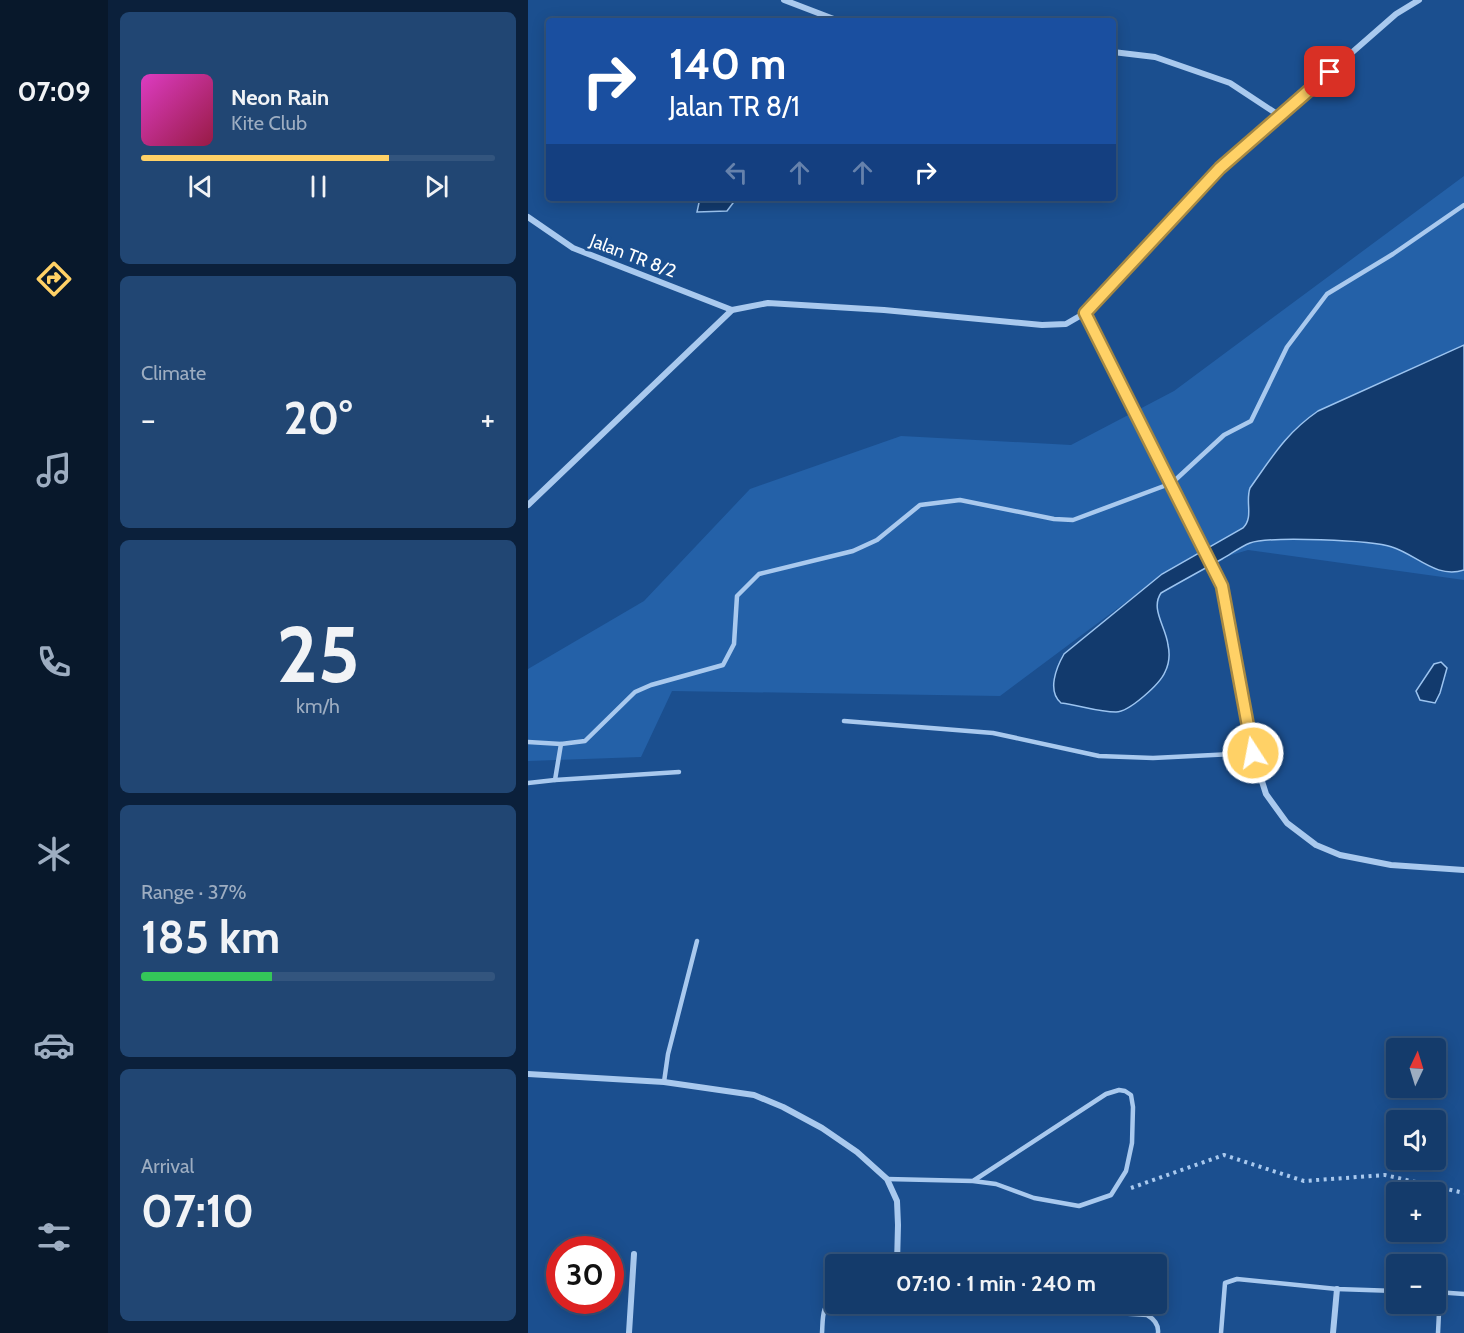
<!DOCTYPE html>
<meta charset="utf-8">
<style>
:root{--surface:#143b6b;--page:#214673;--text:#f1f3f6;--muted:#9dadc1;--line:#33557e;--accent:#ffd166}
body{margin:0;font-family:Cabin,sans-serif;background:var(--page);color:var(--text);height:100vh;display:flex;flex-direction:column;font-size:22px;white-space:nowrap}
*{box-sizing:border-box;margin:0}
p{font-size:20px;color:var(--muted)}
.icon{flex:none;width:33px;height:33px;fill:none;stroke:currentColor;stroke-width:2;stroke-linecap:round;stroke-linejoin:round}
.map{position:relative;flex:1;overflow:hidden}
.panel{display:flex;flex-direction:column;gap:12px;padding:12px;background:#0b203b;width:420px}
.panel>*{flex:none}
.hud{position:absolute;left:18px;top:18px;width:570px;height:183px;border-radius:6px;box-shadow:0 3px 15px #0003,0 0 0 2px var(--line);background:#1a4fa0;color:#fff;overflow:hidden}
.needle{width:39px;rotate:4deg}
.controls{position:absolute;left:858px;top:1038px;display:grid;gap:12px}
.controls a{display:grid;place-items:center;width:60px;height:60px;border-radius:6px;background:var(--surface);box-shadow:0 3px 15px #0003,0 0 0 2px var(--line);font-size:30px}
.speed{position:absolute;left:18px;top:1236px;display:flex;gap:12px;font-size:30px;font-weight:700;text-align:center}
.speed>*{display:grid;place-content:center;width:78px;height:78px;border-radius:50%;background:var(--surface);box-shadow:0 3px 15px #0003,0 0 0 2px var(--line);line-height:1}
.speed .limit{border:9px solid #d22;background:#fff;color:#111}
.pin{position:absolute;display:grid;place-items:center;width:51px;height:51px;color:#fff;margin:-26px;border-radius:12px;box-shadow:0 3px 9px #0006}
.me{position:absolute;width:66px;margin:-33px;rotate:349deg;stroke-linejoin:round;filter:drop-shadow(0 0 4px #0008)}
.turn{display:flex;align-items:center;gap:21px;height:126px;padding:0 24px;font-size:27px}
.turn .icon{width:78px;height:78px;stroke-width:2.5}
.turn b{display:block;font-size:42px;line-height:51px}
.lanes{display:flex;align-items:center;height:57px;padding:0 24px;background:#0003;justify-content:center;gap:30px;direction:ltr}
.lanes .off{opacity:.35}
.big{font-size:45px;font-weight:800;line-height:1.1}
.panel .widget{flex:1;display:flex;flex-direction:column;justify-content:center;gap:9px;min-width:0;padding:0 21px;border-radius:9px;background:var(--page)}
.panel .dial{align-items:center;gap:0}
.dial b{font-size:78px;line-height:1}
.song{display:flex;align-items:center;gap:18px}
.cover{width:72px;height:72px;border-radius:9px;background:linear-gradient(135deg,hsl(310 70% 55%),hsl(340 70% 35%))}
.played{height:6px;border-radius:3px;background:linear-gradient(90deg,var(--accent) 70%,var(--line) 70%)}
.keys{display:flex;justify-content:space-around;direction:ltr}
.heat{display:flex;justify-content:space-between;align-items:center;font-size:33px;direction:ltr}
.charge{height:9px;border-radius:4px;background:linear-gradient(90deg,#34c759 37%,var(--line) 0)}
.trip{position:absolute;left:297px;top:1254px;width:342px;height:60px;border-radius:6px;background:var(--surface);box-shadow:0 3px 15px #0003,0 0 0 2px var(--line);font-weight:800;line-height:60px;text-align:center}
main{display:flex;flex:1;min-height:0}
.tabs{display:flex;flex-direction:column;width:108px;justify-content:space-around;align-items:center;background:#08182b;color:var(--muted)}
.tabs .icon{width:42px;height:42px}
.tabs .current{color:var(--accent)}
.tabs b{font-size:27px;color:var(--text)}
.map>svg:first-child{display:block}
.green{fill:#2461a8}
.water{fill:#123a6d;stroke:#9cc4f0;stroke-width:1.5}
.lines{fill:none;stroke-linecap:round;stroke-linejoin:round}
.path{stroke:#a9c9ee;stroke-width:4;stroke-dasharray:3 4.5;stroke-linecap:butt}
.service{stroke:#a9c9ee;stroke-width:4.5}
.minor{stroke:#a9c9ee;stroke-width:6}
.minor-bridge{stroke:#a9c9ee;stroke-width:6}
.route-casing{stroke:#a68842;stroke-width:15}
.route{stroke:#ffd166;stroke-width:10}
.labels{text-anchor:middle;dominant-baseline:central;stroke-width:6;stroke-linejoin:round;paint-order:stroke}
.street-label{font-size:18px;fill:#fff;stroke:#1b4f8f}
</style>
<main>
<nav class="tabs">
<b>07:09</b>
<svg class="icon current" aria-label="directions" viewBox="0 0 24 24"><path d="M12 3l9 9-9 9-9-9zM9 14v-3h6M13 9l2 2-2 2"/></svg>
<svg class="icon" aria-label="music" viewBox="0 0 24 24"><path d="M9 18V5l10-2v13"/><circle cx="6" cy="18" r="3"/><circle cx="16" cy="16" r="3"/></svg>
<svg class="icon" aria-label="phone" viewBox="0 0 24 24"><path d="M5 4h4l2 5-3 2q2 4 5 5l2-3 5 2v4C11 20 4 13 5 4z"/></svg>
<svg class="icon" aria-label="climate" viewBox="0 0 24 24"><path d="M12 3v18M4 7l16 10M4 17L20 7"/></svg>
<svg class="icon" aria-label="car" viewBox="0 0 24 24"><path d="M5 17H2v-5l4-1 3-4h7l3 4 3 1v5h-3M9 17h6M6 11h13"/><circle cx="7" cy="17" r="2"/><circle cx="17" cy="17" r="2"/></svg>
<svg class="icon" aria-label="filters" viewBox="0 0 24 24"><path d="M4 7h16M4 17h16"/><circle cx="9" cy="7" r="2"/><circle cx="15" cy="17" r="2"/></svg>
</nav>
<section class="panel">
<div class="widget">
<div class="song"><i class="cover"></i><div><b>Neon Rain</b><p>Kite Club</p></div></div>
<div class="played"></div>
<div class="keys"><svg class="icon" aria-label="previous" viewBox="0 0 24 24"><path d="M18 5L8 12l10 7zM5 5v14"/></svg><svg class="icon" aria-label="pause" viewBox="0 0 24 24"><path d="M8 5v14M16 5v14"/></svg><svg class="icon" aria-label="next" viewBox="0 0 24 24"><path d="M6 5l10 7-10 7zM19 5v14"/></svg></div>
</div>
<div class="widget"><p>Climate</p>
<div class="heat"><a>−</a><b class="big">20°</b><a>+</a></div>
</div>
<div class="widget dial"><b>25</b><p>km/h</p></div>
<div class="widget"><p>Range · 37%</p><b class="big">185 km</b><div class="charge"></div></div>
<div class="widget"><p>Arrival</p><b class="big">07:10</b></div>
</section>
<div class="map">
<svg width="936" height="1333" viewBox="0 0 936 1333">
<rect width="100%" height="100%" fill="#1b4f8f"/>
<path class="green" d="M936,176V580L720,550L633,576L472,696L144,691L113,757L0,761V669L116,601L222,489L373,436L543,445L646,391Z"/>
<g class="water">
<path d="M172,198H204L205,203L199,211L169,212Z"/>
<path d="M936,345V570C908,579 889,555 864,547C844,540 741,536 722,543C712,547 703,554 694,559C674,570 654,581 633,593C622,609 638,627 640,645C642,654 641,664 637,672C632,684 601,712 588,712C570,712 551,705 533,703C519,691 528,668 536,654L634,574L715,528C726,517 717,502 722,488C744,457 758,433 790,411Z"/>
<path d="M913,662L919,668L912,693L907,703L892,700L888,691L906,664Z"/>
</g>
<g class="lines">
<path class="path" d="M603,1188L696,1155L776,1181L857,1175L936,1193"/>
<g class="service">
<path d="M316,721L465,733L571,756L625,758L725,753"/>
<path d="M0,742L33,744L57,741L107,692L123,685L195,665L206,644L209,596L231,574L325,551L349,540L392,505L432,500L526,519L545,520L644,483L696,435L723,421L759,347L799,294L865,254L936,205"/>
<path d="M27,780L151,772"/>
<path d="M0,783L27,780L33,744"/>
<path d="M136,1082L140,1054L169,941"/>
<path d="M359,1179L445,1181L468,1184L506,1198L551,1206L583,1195L598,1171L604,1143L605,1107L603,1095L597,1091L591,1090L578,1094L445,1181"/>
<path d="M908,1292L936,1294"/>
<path d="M449,1304L619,1315C626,1319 631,1324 630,1333"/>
<path d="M294,1333C295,1320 293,1303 308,1298"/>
<path d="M693,1333L697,1283L709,1279L809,1289L868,1291"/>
<path d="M910,1333L912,1292"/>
</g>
<g class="minor">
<path d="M256,0L311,21"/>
<path d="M585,52L627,57L702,83L752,116"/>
<path d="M0,217L45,248L204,310"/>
<path d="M557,313L601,401"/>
<path d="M0,505L204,310L240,303L356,310L514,325L538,324L557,313L692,168L868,14L891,0"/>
<path d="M694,586L725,753L738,794L759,823L788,845L812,855L863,865L936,870"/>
<path d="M0,1074L136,1082L226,1095L255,1107L294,1128L329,1152L359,1179L369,1201L370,1225L369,1264"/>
<path d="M101,1333L106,1254"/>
<path d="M805,1333L809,1289"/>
</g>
<path class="minor-bridge" d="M601,401L694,586"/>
</g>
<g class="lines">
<g class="route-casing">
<path id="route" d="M725,753L694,586L557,313L692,168L802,72"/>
</g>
<use href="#route" class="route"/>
</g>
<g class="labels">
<g class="street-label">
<text transform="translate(105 256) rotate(21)">Jalan TR 8/2</text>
</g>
</g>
</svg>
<div class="controls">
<a><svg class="needle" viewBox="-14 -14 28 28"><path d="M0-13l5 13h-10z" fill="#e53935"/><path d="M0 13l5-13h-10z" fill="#9dadc1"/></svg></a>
<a><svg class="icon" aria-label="sound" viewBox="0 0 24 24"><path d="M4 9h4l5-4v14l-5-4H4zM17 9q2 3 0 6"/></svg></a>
<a>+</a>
<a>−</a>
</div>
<div class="speed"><div class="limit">30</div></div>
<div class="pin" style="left:802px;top:72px;background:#d93025"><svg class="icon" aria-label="arrive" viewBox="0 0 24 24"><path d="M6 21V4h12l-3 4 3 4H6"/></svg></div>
<svg class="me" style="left:725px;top:753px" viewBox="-20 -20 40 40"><circle r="17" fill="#ffd166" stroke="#fff" stroke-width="3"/><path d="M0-11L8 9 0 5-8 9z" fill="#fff"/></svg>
<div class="trip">07:10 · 1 min · 240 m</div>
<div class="hud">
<div class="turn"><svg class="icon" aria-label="right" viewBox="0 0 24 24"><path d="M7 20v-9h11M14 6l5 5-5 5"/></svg><div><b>140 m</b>Jalan TR 8/1</div></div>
<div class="lanes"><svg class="icon off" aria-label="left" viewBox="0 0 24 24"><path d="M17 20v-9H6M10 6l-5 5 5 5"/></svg><svg class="icon off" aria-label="ahead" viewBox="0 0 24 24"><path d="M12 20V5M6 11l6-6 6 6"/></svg><svg class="icon off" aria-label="ahead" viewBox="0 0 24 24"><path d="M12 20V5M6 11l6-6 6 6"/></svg><svg class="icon" aria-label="right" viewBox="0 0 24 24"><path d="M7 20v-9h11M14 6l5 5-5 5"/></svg></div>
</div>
</div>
</main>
